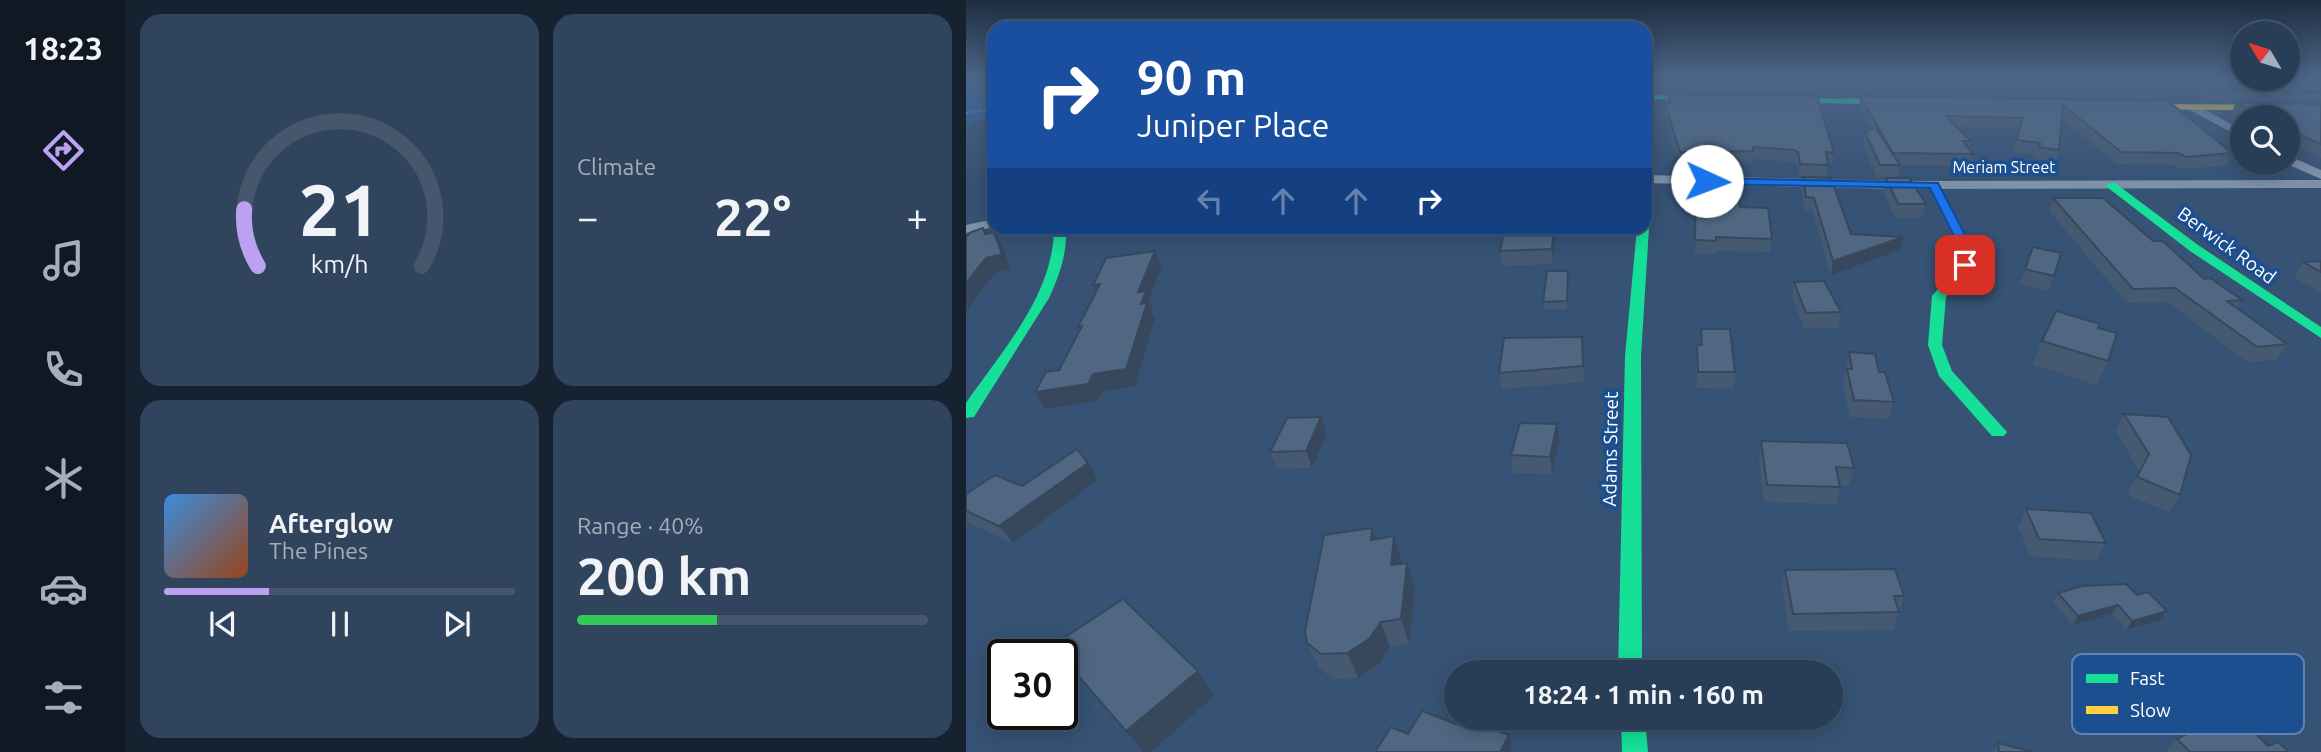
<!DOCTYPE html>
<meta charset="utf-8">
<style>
:root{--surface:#283e57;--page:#30455d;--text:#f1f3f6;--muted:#a5aeba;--line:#44576d;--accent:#bca0f2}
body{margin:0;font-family:Ubuntu,sans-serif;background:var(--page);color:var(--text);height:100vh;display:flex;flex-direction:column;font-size:26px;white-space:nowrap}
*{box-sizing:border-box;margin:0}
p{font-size:23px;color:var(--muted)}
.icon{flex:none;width:38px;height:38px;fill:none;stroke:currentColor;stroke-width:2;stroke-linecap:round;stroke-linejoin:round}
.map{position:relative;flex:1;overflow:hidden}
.side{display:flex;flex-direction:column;gap:14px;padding:14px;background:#162230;width:840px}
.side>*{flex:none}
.hud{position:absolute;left:21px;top:21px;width:665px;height:214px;border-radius:21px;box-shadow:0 4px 18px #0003,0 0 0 2px var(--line);background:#1a4fa0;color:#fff;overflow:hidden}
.needle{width:46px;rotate:308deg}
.fabs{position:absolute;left:1264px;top:21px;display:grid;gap:14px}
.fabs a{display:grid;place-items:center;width:70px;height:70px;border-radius:50%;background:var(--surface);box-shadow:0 4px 18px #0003,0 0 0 2px var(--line);font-size:35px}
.speed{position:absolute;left:21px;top:639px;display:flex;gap:14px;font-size:35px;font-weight:700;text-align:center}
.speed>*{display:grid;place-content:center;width:91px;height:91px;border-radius:50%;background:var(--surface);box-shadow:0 4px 18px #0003,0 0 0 2px var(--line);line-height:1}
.speed .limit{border:4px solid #111;border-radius:10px;background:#fff;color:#111}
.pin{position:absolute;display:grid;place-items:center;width:60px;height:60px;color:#fff;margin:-30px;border-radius:14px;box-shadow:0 4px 10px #0006}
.me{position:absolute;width:77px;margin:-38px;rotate:92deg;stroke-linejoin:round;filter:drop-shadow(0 0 5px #0008)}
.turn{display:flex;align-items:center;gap:24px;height:147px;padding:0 35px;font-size:32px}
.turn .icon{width:91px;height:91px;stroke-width:2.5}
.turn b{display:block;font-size:49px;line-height:60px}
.lanes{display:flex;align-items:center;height:66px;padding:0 35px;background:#0003;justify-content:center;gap:35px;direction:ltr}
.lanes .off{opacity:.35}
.big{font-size:52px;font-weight:700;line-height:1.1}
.side .card{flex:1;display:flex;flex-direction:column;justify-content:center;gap:10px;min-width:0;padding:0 24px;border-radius:21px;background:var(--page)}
.side .dial{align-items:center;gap:0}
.dial svg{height:182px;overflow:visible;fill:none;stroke:var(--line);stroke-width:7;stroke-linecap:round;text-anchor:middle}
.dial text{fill:var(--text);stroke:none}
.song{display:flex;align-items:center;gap:21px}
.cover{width:84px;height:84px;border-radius:10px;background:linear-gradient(135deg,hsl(210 70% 55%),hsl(20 70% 35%))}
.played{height:7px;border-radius:4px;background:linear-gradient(90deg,var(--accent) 30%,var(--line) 30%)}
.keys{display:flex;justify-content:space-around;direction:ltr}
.heat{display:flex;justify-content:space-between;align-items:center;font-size:38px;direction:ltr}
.charge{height:10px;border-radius:5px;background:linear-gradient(90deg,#34c759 40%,var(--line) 0)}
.side .tiles{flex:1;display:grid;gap:14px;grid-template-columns:repeat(2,1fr)}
.trip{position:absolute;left:478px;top:660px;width:399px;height:70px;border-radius:35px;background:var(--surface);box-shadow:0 4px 18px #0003,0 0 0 2px var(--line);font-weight:700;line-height:70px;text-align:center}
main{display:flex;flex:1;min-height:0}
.dock{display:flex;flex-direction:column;width:126px;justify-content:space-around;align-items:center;background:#101923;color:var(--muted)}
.dock .icon{width:49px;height:49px}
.dock .on{color:var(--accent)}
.dock b{font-size:32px;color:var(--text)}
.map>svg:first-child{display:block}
.green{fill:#265fa1}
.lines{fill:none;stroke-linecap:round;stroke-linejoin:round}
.path{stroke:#7d92a8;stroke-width:2.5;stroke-dasharray:2 2.5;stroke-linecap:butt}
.street{fill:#7d92a8;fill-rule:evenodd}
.fast{fill:#16e098;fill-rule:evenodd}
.slow{fill:#ffcf43;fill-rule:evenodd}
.wall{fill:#455971}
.shaded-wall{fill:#38485c}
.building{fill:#506783;stroke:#38485c;stroke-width:2}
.route{fill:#1a73e8;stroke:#114b97;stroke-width:2}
.labels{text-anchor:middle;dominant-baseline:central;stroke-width:7;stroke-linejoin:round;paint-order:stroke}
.far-street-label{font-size:16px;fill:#fff;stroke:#1b4f8f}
.street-label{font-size:19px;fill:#fff;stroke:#1b4f8f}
.key{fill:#1b4f8f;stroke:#5f84b1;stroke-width:2}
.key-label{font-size:19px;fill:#fff}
</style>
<main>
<nav class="dock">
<b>18:23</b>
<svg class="icon on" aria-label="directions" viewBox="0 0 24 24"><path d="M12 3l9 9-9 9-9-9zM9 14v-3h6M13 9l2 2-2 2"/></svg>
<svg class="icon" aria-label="music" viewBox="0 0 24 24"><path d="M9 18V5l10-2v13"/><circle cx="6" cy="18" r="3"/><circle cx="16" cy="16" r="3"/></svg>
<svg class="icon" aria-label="phone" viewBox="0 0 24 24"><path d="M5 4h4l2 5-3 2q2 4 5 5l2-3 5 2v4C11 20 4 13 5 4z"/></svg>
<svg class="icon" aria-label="climate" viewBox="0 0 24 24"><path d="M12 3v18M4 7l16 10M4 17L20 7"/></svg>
<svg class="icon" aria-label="car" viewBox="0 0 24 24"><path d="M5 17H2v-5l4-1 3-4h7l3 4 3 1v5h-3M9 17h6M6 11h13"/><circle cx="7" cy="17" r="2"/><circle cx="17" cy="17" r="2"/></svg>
<svg class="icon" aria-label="filters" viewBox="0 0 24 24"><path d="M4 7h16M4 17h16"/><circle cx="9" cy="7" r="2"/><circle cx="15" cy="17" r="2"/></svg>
</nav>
<section class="side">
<div class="tiles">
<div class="card dial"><svg viewBox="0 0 100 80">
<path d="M14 69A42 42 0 1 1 86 69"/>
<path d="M14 69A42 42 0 0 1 8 44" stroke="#bca0f2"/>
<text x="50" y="56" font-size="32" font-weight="700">21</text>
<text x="50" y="72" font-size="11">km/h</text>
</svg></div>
<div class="card"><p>Climate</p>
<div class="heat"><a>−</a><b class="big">22°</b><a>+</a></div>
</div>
<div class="card">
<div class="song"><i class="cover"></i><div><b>Afterglow</b><p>The Pines</p></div></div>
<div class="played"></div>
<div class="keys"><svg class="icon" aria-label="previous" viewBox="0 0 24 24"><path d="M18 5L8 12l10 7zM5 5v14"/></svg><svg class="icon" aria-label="pause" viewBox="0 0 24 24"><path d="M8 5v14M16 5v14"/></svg><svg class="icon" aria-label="next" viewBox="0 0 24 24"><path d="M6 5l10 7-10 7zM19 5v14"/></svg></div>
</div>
<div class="card"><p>Range · 40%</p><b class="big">200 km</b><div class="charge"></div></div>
</div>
</section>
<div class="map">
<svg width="1355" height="752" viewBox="0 0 1355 752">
<rect width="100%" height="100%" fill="#365274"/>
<g class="green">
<path d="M0,76H28V119L0,122Z"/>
<path d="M1044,76H1276V79H1321V76H1355V81Z"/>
</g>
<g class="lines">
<g class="path">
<path d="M953,76L959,85"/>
<path d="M0,113L28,109"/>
</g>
<g class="street">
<path d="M1222,105H1230L1276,130V138L1222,109Z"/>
<path d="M1321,155L1355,170V179L1319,163Z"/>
<path d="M679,175L931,181L1355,180V188L931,189L679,183Z"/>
<path d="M28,219V227L0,233V225Z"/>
</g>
<g class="fast">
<path d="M679,95L737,96L741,98L737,100L679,99Z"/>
<path d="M815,98L930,99L934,102L930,105L818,102L814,100Z"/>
<path d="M968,182L973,185L1006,248L1005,265L980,297L976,345L986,371L1041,432L1038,436H1026L973,376L962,345L966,296L993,264L994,248L963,185Z"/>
<path d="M1141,183H1149L1232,245L1355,327V338L1224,251L1141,187Z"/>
<path d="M679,225L683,228L675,356L676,672H652L659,356L671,228H679Z"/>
<path d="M88,228H100C101,254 94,274 83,298L8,417L0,418V403C36,351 88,294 88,228Z"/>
<path d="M655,718H679L682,752H656Z"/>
</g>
<path class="slow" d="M1172,104L1355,105V111L1175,109L1172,108Z"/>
</g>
<g class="wall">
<path d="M693,76H849V78L846,79L847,83L846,93L698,91Z"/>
<path d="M984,78L1098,82L1185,91L1182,99L885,94L882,88L883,80L983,83Z"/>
<path d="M1223,78L1355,87V102L1240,100L1219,88Z"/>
<path d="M702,94L868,153L866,164H862L860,177L833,176L831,164L826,162L786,159V163L713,164L698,114L699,104H702Z"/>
<path d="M894,96L1202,101L1266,153L1260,166L1215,169L1207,165L1150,164L1096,118L1093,150L1089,162L1069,159L1070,155L1047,152L1052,129L991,127L1005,141L1003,149L1007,154L1004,166L934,165L932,178L960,204L956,218H929L917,191L920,178H911L897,145L899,132L905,130L893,107Z"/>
<path d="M1270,103L1355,104V158L1321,143V117H1276V119L1265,113Z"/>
<path d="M837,177L885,234L934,250L865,275L846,210H839L835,189Z"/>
<path d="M730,189L766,199L806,239L804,252L750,251L749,254H729Z"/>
<path d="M1087,198L1187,241L1238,279L1276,300L1271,308L1321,344L1311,360L1281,362L1202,302L1161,303L1083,211Z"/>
<path d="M590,228L587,264L536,266L534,251L547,231Z"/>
<path d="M1067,247L1088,276L1083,291L1054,284Z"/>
<path d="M1355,261V293L1328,277L1337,262Z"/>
<path d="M602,271L601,309H578L577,302Z"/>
<path d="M828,282L875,312L872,328L838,329L826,297Z"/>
<path d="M1132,328L1142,361L1130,385L1067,364L1076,341Z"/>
<path d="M735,329L769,372L768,389L731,388L730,361L731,345H734Z"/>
<path d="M616,337L618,382L536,389L533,373Z"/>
<path d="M883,352L913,372L928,402L923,419L884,417L877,385Z"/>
<path d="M1158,414L1214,495L1203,512L1161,495L1173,471L1150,431Z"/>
<path d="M591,424L593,441L586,474L547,473L545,455Z"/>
<path d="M361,434L346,468L312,469L304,452Z"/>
<path d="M795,441L888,468L883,485H874V487L870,504L798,502L793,458Z"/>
<path d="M132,480L47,543L0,522V494L56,486Z"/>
<path d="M1060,509L1140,543L1130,561L1064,556L1052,527Z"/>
<path d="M406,528L410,539L428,536L436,564L449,589L443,644L424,647L413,664L392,678L367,679L353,668L341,643Z"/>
<path d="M819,570L938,596L927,630L823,631L816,587Z"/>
<path d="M1092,593L1171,595L1201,611L1194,620L1160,630L1146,614L1107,625L1087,601Z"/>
<path d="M1247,731L1302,746L1323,752H1199L1211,739Z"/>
<path d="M1032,743L1067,752H1027Z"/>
</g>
<g class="shaded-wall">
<path d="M588,228H590L587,264L586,249Z"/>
<path d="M28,232L36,246L45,269L29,273L0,312V283Z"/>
<path d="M937,237L934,250L865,275L867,261Z"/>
<path d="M189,251L196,266L183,299L187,307L185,311L189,318L169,386L137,391L132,401L80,409L69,392L127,374L175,304L172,292Z"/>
<path d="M134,284L135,300L127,285Z"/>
<path d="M355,417L361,434L346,468L340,451Z"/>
<path d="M591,424L593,441L586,474L584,457Z"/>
<path d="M122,463L132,480L47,543L33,526Z"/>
<path d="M406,528L415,553L405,540Z"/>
<path d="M428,536L436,562L433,591L425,565Z"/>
<path d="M441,563L449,589L443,644L435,619Z"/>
<path d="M1152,605L1146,614L1107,625L1112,616Z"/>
<path d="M1201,611L1194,620L1160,630L1166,621Z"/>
<path d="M415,622L424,647L413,664L392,678L381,653Z"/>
<path d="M232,671L248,696L185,752H178L160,731Z"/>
<path d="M543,735L546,752H534Z"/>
</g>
<g class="building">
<path d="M697,76L846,77L847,83L698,80Z"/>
<path d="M984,78H1092L1098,82L1177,84L1185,91L887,86L883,80L987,83Z"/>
<path d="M1223,78L1335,79L1355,87V92L1245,89Z"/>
<path d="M702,94L851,96L868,153L860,152L862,165L834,164L832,152L827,150L787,147V151L714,152L699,104H705Z"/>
<path d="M894,96L1202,101L1266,153L1220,157L1212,153L1155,152L1097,105L1093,150L1073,147L1074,143L1051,140L1056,118L980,116L1005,141H997L1007,154L927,153Z"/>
<path d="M1270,103L1355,104V144L1321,129V117H1298Z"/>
<path d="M909,127L934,165H914L899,132Z"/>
<path d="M837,177L865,178L885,234L937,237L867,261L848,198L840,197Z"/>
<path d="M920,178H943L960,204H932Z"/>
<path d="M730,189H765L766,199H773L774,207L802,208L806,239L750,237V241L729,240Z"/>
<path d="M1087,198H1137L1187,241H1197L1238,279L1244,278L1276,300L1261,301L1321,344L1291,347L1209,288L1167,289Z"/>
<path d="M17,228L19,234L28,232L36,254L20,258L0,283V237L5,232Z"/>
<path d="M547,228H588L586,249L534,251L538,231H547Z"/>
<path d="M1067,247L1095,253L1088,276L1059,269Z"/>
<path d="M189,251L172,292L180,291L175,304L181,303L160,369L127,374L122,384L69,392L80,372L93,370L116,326L112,327L134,284L127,285L140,258Z"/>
<path d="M1355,261V272L1337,262Z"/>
<path d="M581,271H602L601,301L577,302Z"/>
<path d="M858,281L875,312L840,313L828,282Z"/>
<path d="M1090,311L1134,324L1132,328L1151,333L1142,361L1076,341Z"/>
<path d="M735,329H764L769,372H732L731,345H736Z"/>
<path d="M616,337L617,366L533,373L538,338Z"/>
<path d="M883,352L909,354L913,372H919L928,402L888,400L881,369H886Z"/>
<path d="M1158,414L1202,417L1225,455L1214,495L1171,477L1183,454Z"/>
<path d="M355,417L340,451L304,452L321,418Z"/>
<path d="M554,423L591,424L584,457L545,455Z"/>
<path d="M795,441L881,443L888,468L870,467L874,487L801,485Z"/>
<path d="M111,449L122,463L33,526L0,511V494L29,475L56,486Z"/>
<path d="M1060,509L1125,513L1140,543L1073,539Z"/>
<path d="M406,528L405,540L428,536L425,565L441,563L435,619L415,622L403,639L381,653L355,654L341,643L339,631L358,535Z"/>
<path d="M929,569L938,596H928L933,612L827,614L819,570Z"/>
<path d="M1160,584L1171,595L1182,592L1201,611L1166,621L1152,605L1112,616L1092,593L1116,586Z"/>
<path d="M157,599L232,671L160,731L96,657V654H94L86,646Z"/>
<path d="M456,711L506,730L510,723L543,735L534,752H409L425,727L442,734Z"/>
<path d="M1274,718L1302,746L1312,742L1323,752H1224L1211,739L1240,724L1247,731Z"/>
<path d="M1032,743L1067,752H1033Z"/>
</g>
<linearGradient id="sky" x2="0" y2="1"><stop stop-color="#1e2d40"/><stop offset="0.42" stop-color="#4c6688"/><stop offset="1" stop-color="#4c6688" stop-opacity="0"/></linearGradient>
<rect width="1355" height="181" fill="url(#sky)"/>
<path class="route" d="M738,178L972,183L1006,248L1005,265L999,269L992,265L994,248L964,188L741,184L736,181Z"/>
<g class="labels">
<g class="far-street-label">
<text x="1038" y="167">Meriam Street</text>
</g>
<g class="street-label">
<text transform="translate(1261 245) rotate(36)">Berwick Road</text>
<text transform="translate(644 449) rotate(-89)">Adams Street</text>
</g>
</g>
<rect x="1106" y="654" width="232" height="80" rx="10" class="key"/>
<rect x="1120" y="674" width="32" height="9" fill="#16e098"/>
<rect x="1120" y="706" width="32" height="8" fill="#ffcf43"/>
<g class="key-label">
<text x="1164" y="685">Fast</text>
<text x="1164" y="717">Slow</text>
</g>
</svg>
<div class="fabs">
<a><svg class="needle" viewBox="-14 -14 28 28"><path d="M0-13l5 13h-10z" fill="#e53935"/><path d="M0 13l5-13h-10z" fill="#a5aeba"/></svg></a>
<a><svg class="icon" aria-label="search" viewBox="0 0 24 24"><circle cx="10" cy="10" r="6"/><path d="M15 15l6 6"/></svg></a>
</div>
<div class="speed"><div class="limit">30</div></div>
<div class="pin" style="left:999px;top:265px;background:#d93025"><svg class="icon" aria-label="arrive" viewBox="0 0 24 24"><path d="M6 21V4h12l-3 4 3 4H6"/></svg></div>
<svg class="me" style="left:741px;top:181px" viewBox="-20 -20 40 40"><circle r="19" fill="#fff"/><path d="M0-13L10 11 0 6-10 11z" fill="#1a73e8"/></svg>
<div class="trip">18:24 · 1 min · 160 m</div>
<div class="hud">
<div class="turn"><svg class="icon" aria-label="right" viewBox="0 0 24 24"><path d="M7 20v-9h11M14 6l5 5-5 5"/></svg><div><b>90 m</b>Juniper Place</div></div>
<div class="lanes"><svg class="icon off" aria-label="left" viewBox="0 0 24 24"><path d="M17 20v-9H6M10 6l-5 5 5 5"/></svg><svg class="icon off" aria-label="ahead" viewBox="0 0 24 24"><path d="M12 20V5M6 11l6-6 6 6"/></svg><svg class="icon off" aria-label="ahead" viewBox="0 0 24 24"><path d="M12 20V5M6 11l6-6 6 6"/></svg><svg class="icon" aria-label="right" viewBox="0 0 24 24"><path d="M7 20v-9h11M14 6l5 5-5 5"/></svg></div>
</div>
</div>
</main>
